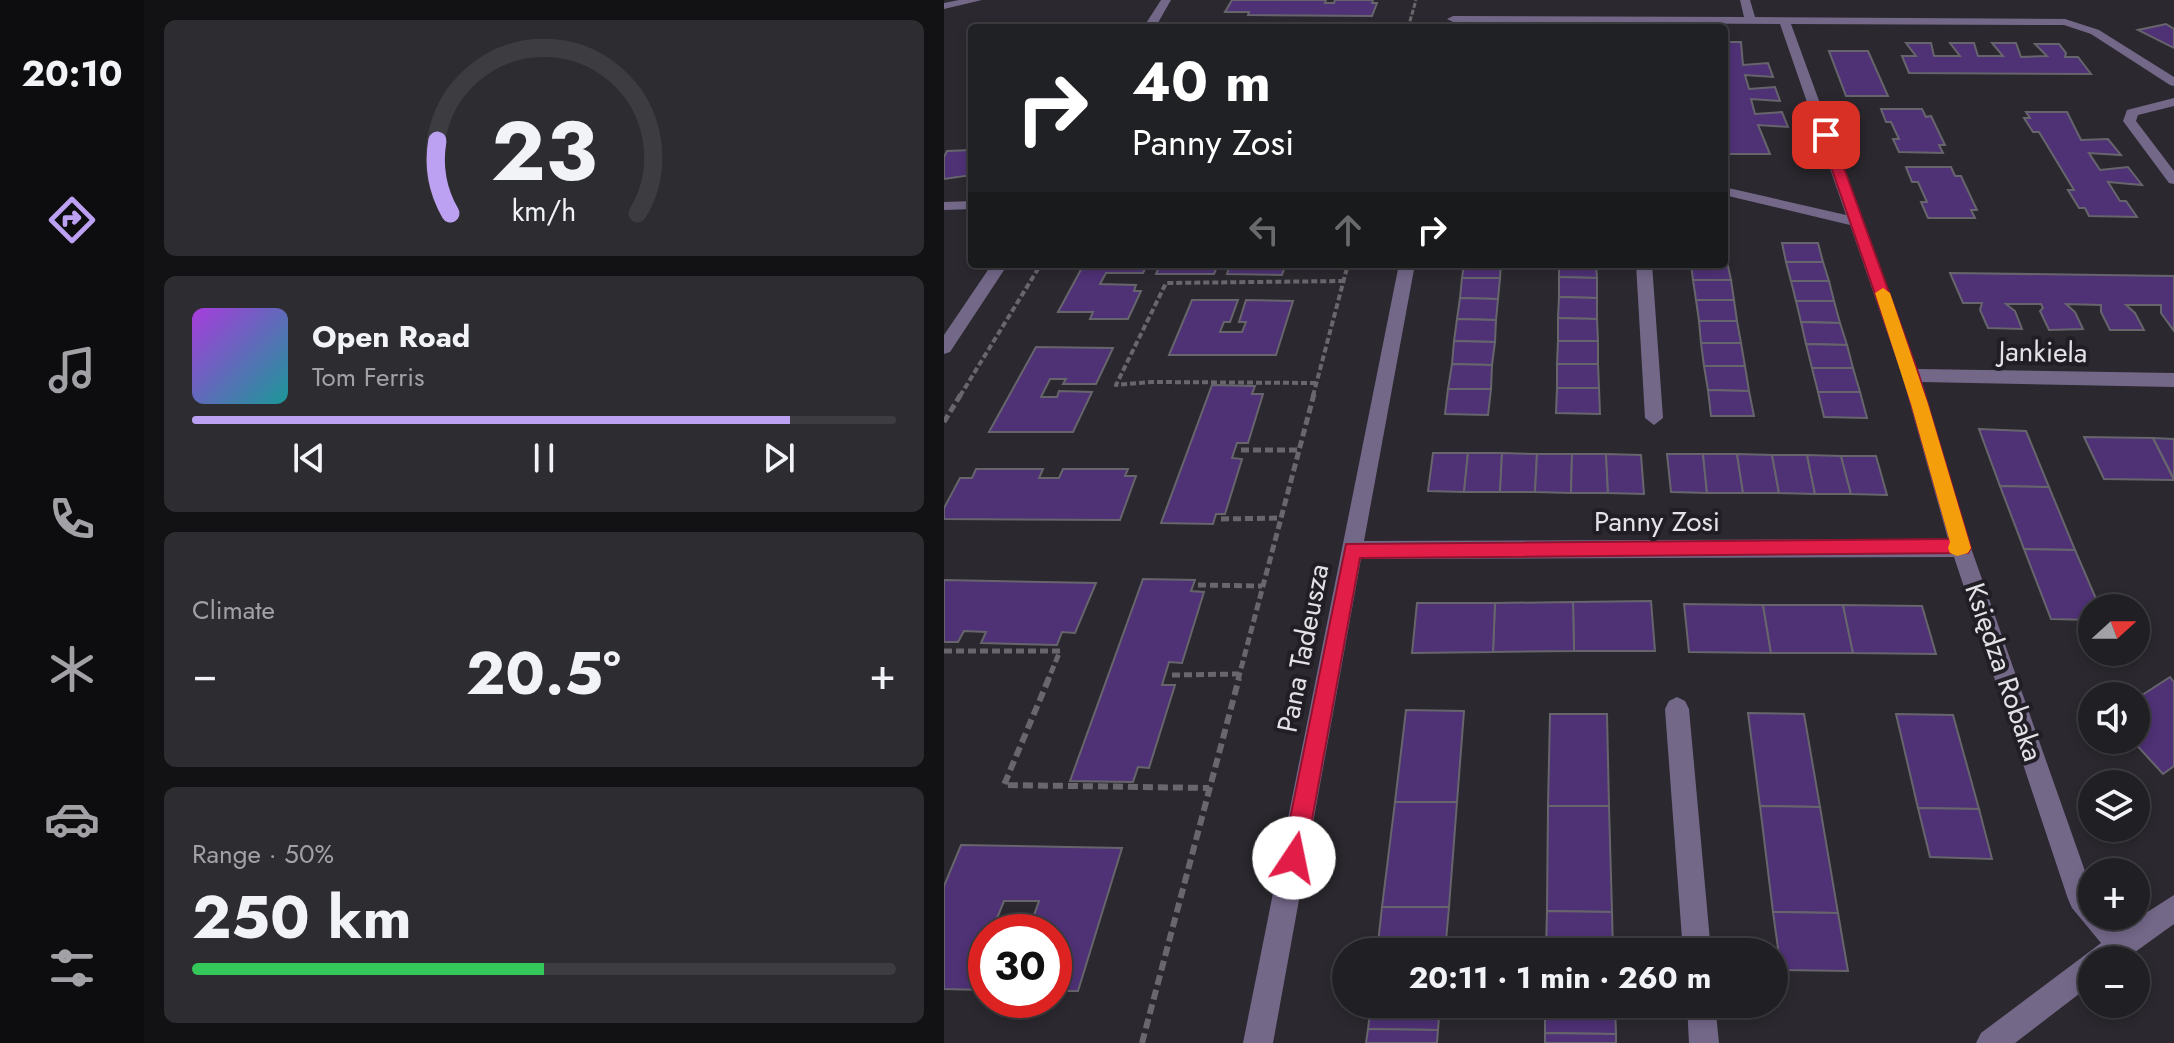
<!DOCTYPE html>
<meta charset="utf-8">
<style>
:root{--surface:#201f23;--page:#2d2c30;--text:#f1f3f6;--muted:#a2a2a6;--line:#3d3d41;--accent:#bca0f2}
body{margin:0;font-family:Jost,sans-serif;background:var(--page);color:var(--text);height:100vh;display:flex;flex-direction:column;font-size:30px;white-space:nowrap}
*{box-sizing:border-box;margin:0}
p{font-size:26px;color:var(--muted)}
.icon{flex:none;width:44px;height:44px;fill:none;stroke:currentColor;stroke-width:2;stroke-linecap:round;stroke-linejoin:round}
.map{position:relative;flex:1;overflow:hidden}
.panel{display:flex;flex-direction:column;gap:20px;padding:20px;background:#121113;width:800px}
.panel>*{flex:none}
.banner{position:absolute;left:24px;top:24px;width:760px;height:244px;border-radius:8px;box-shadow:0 4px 12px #0003,0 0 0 2px var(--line);background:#202124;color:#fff;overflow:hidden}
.needle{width:52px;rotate:69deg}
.tools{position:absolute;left:1134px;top:594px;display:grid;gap:16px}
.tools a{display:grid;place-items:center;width:72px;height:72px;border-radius:50%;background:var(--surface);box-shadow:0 4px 12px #0003,0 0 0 2px var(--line);font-size:40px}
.speed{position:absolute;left:24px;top:914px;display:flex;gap:16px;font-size:40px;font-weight:700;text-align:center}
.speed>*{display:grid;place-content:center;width:104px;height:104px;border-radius:50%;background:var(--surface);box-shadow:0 4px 12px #0003,0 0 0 2px var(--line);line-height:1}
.speed .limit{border:12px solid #d22;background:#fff;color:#111}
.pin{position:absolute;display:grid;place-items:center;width:68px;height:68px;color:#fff;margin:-34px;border-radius:16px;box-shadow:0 4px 12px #0006}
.me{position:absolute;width:88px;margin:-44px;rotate:11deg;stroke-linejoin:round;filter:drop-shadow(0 0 6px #0008)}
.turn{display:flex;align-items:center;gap:28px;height:168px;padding:0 32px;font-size:36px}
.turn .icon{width:104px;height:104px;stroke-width:2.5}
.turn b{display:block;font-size:56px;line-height:68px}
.lanes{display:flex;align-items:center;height:76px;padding:0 32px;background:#0003;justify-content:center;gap:40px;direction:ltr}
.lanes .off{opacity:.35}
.big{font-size:60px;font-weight:700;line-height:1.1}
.panel .widget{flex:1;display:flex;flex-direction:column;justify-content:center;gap:12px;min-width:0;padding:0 28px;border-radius:12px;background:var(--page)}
.panel .dial{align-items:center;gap:0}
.dial svg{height:208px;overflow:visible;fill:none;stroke:var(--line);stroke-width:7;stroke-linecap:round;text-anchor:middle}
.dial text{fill:var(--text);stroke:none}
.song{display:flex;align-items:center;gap:24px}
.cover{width:96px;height:96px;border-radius:12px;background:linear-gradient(135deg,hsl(280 70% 55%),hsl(180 70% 35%))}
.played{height:8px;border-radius:4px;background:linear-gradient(90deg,var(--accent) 85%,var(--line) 85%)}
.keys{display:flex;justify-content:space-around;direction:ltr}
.heat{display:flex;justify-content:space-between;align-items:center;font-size:44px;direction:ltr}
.charge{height:12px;border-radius:6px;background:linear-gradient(90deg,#34c759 50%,var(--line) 0)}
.trip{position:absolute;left:388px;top:938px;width:456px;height:80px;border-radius:40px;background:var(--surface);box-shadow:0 4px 12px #0003,0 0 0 2px var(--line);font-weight:700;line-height:80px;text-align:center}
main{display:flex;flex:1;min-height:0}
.tabs{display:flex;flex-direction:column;width:144px;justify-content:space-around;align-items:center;background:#0d0c0e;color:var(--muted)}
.tabs .icon{width:56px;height:56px}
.tabs .selected{color:var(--accent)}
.tabs b{font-size:36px;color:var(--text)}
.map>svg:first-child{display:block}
.building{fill:#4f3176;stroke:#67656c;stroke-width:2}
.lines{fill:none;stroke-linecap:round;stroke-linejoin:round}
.path-far3{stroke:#69676d;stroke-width:3;stroke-dasharray:5 2;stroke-linecap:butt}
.path-far2{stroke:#69676d;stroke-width:4;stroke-dasharray:6 3;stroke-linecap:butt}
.path-far1{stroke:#69676d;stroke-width:5;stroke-dasharray:8 4;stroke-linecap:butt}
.path{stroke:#69676d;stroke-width:6;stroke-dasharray:10 5;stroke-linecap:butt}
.minor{fill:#746889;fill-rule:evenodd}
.route{fill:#e11d48;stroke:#92132f;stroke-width:2}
.slow{fill:#f59e0b}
.labels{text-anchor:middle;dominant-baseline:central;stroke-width:8;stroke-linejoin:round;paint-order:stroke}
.street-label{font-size:28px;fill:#e3e2e6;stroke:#211f25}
</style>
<main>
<nav class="tabs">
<b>20:10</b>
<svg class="icon selected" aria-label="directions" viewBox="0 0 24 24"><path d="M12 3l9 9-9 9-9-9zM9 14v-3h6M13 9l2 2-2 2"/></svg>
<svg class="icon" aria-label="music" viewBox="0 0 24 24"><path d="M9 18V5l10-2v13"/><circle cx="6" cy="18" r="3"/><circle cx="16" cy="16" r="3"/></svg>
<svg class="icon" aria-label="phone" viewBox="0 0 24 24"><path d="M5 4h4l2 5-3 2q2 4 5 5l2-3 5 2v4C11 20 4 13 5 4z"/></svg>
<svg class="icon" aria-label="climate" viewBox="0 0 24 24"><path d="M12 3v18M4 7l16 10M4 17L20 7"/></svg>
<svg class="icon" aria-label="car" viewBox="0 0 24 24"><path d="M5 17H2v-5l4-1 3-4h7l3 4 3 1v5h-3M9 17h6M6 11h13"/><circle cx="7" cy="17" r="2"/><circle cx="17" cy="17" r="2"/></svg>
<svg class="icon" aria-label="filters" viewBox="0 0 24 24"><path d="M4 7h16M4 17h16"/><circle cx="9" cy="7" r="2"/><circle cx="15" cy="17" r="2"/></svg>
</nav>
<section class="panel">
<div class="widget dial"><svg viewBox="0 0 100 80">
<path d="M14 69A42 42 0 1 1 86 69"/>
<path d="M14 69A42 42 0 0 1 9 41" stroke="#bca0f2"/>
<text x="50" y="56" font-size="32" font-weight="700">23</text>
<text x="50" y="72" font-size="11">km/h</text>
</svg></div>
<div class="widget">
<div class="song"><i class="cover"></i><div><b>Open Road</b><p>Tom Ferris</p></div></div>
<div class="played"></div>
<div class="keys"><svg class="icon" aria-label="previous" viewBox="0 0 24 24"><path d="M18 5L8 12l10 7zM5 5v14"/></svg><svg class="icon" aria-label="pause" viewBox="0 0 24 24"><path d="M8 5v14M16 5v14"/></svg><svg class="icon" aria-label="next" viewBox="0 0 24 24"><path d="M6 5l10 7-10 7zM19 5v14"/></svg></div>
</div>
<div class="widget"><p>Climate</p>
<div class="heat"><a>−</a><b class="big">20.5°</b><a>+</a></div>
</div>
<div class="widget"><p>Range · 50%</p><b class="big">250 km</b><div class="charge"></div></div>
</section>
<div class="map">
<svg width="1230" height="1043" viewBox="0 0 1230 1043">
<rect width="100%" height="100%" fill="#2b292f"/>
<g class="building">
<path d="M288,0H382L381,3H390L391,0H429L428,3H433L428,16L304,15L305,12H281Z"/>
<path d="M1222,24L1230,29V48L1194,30Z"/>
<path d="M780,42H797L799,65L824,63L829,77L801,75L805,89L831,87L836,101L807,99L811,114L838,112L844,127L814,125L826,154H783L780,147Z"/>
<path d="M962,43H987L990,56H1016L1006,43H1030L1034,56H1059L1048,43H1072L1077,57L1103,56L1091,44H1115L1122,53L1121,57H1134L1147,74L965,73L958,56H972Z"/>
<path d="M885,51H924L944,96H902Z"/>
<path d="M937,109H978L982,117L987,116L1001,145H995L999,153L955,152L949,139H955L947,122H942Z"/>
<path d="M1082,112H1123L1137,140L1164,139L1177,155L1145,153L1156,170L1184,167L1198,185L1164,182L1176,201H1182L1193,217L1145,216L1141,208H1135L1124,190H1130L1095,132H1089L1080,118H1086Z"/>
<path d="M28,150V175L0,179V157L3,151Z"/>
<path d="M962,167H1007L1011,176H1017L1033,210H1027L1031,218H984L977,202H983L974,182H968Z"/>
<path d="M838,243H874L879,262H842Z"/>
<path d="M780,261H783L787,280H749L747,264H780Z"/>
<path d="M842,262H879L885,281H847Z"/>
<path d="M140,264H349L347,269H340L338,275L283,274L285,268L273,267L270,274H212L215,267H202L199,273H162L156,284L192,285L190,291H197L184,319H146L149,312H114Z"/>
<path d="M520,264H557L556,278H518Z"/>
<path d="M615,264H652L653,278L615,277Z"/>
<path d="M1006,273L1230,276V331L1217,313V305H1182L1191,313L1200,330H1166L1157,312V305L1122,304L1131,312L1139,329L1105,330L1096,311L1099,308L1097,304H1062L1071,311L1078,329L1044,328L1036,310L1038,303H1019Z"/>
<path d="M615,277L653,278V298L615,297Z"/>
<path d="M518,278H556L554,299L516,298Z"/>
<path d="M749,280H787L790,300H752Z"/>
<path d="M847,281H885L890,301H852Z"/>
<path d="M615,297L653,298V319L614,318Z"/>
<path d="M516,298L554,299L552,320L513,319Z"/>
<path d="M248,300H294L286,322H280L276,332H298L302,322H295L302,300L349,301L332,355H225Z"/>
<path d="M752,300H790L793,321H755Z"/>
<path d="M852,301H890L896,323L857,322Z"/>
<path d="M614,318L653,319L654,341H614Z"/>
<path d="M513,319L552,320L551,342L510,341Z"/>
<path d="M755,321H793L797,343H757Z"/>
<path d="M857,322L896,323L903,345L862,344Z"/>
<path d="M510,341L551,342L548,365L508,364Z"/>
<path d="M614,341H654V364H613Z"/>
<path d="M757,343H797L801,366H760Z"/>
<path d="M862,344L903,345L909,368H868Z"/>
<path d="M92,347L169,348L152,384H119L122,379H106L97,397H113L115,391L148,392L129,432H45Z"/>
<path d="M508,364L548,365L547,389H504Z"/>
<path d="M613,364H654L655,388H613Z"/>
<path d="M760,366H801L805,391L764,390Z"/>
<path d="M868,368H909L916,392H874Z"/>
<path d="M268,385L311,386L308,394H319L304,443H293L288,458L298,459L281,514H272L269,524L217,523Z"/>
<path d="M613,388H655L656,414L612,413Z"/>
<path d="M504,389H547L544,415L501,414Z"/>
<path d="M764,390L805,391L810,416H767Z"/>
<path d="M874,392H916L923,418L880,417Z"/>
<path d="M1035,429L1082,431L1105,487L1056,486Z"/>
<path d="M1140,437L1209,438L1230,480L1160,479Z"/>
<path d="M1209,438L1230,439V479Z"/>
<path d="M489,453H524L520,492L484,491Z"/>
<path d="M524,453H558L556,492H520Z"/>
<path d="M558,453L593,454L591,492H556Z"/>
<path d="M593,454H628L627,493L591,492Z"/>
<path d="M628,454H662L664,493H627Z"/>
<path d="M662,454L697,455L700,494L664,493Z"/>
<path d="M723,454H759L763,493L727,492Z"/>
<path d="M759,454H793L799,493H763Z"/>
<path d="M793,454L828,455L835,493H799Z"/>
<path d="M828,455H863L871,494L835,493Z"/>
<path d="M863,455L897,456L907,494H871Z"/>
<path d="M897,456H932L943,495L907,494Z"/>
<path d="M32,469H99L95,478H115L119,469H184L181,476H192L176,520L0,519V508L16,478H28Z"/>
<path d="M1056,486L1105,487L1131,550L1080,549Z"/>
<path d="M1080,549L1131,550L1156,608H1148V620L1107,619Z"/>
<path d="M199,579L251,580L247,591L260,592L238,663L225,662L218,685H231L205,768L194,767L189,782L126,781Z"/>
<path d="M0,580L152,583L131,633L118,632L113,645L37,643L42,632L20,631L14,642H0Z"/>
<path d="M707,601L711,651H630L629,602Z"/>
<path d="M629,602L630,651L549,652L551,603Z"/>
<path d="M473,603H551L549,652L468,653Z"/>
<path d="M740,604L819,605L827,653L745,652Z"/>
<path d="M819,605H899L909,653H827Z"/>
<path d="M899,605L978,606L992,654L909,653Z"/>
<path d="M1226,677L1230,682V766L1219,774L1188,740H1192V699Z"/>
<path d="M462,710L520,711L513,802H451Z"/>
<path d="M804,713L860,714L876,807L816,806Z"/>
<path d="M606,714H663L665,806H604Z"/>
<path d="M952,714L1009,715L1035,809L974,808Z"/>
<path d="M451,802H513L505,907H438Z"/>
<path d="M604,806H665L668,912L603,911Z"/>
<path d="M816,806L876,807L894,913L829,912Z"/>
<path d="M974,808L1035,809L1048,859L986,857Z"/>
<path d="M17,845L178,848L134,991H110V932H74L75,929H85L95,901H60L49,928L61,929L59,932H42V981L39,990L0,989V886Z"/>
<path d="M438,907H505L501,952H433Z"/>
<path d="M603,911L668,912L669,952H602Z"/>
<path d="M829,912L894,913L904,971L837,970Z"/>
<path d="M427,1004H496L494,1030L424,1029Z"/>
<path d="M601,1004H671L672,1034L601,1033Z"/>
<path d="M424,1029L494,1030L493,1043H422Z"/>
<path d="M601,1033L672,1034V1043H601Z"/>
</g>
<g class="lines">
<path class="path-far3" d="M464,28L472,0"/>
<g class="path-far2">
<path d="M372,383L208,382L172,385L222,283L399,281"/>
<path d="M16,396L97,264"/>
<path d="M369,396L404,264"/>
</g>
<g class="path-far1">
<path d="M0,422L17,394"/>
<path d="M297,450H355"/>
<path d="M277,519L337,518"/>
<path d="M254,585L318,586"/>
<path d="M0,651H116L104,680"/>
<path d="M228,675L295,674"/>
<path d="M294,680L370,394"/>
</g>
<g class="path">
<path d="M105,678L60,785L265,788"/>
<path d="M198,1043L295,678"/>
</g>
<g class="minor">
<path d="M15,0H38L0,9V3Z"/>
<path d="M217,0H227L211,28H199Z"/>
<path d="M796,0H806L811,17L1121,19L1155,30L1230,77V86L1226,85L1147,34L1120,25L847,24L973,369L1230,373V387L978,382L1027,548L1148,891V916H1170L1180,927L1230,895V924L1180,960H1148V984L1071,1043H1032L1037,1033L1157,943L1128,908L1124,899L1010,557L417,559L329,1043H299L455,264H471L420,541L1004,539L958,375L906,225L780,195V187L902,215L836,24L509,22L503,19L509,16L800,17Z"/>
<path d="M1230,98V106L1194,115L1192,121L1230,171V184L1225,183L1179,121L1183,110Z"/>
<path d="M28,201V209L0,210V202Z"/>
<path d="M48,264H64L6,352L0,354V335Z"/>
<path d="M692,264H708L719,418L710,425L701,418Z"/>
<path d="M733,697L741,701L745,709L767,952H739L721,709L725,701Z"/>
<path d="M743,1004H771L775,1043H745Z"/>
</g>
</g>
<path class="route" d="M882,132L888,135L975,375L1027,548L1024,553L416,558L361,858L358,867L350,870L341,867L338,858L402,544L1006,539L959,375L876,135Z"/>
<path class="slow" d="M939,288L946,293L984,404L1027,548L1024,553L1013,556L1006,553L1004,548L1006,542L967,404L931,293Z"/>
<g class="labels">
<g class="street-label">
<text transform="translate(1099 352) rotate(1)">Jankiela</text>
<text x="713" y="521">Panny Zosi</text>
<text transform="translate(359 648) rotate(-79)">Pana Tadeusza</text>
<text transform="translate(1060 672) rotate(71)">Księdza Robaka</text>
</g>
</g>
</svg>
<div class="tools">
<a><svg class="needle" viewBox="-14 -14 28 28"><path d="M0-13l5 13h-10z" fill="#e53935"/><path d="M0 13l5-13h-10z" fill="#a2a2a6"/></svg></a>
<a><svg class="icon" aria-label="sound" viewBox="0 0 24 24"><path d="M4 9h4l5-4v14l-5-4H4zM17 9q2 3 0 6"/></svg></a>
<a><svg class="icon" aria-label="layers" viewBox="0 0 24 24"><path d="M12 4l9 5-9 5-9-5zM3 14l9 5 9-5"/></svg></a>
<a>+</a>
<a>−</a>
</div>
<div class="speed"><div class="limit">30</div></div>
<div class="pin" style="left:882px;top:135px;background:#d93025"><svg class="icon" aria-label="arrive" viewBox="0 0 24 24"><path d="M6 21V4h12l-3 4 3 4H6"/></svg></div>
<svg class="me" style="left:350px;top:858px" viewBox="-20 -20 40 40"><circle r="19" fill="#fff"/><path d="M0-13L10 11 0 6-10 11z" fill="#e11d48"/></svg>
<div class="trip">20:11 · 1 min · 260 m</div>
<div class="banner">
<div class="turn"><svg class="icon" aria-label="right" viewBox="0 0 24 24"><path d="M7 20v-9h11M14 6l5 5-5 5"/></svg><div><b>40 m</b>Panny Zosi</div></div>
<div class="lanes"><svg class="icon off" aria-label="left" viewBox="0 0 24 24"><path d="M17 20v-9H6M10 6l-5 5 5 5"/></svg><svg class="icon off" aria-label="ahead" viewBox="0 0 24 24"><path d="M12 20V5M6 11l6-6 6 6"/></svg><svg class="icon" aria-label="right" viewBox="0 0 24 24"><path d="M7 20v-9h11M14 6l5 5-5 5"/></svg></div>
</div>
</div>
</main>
